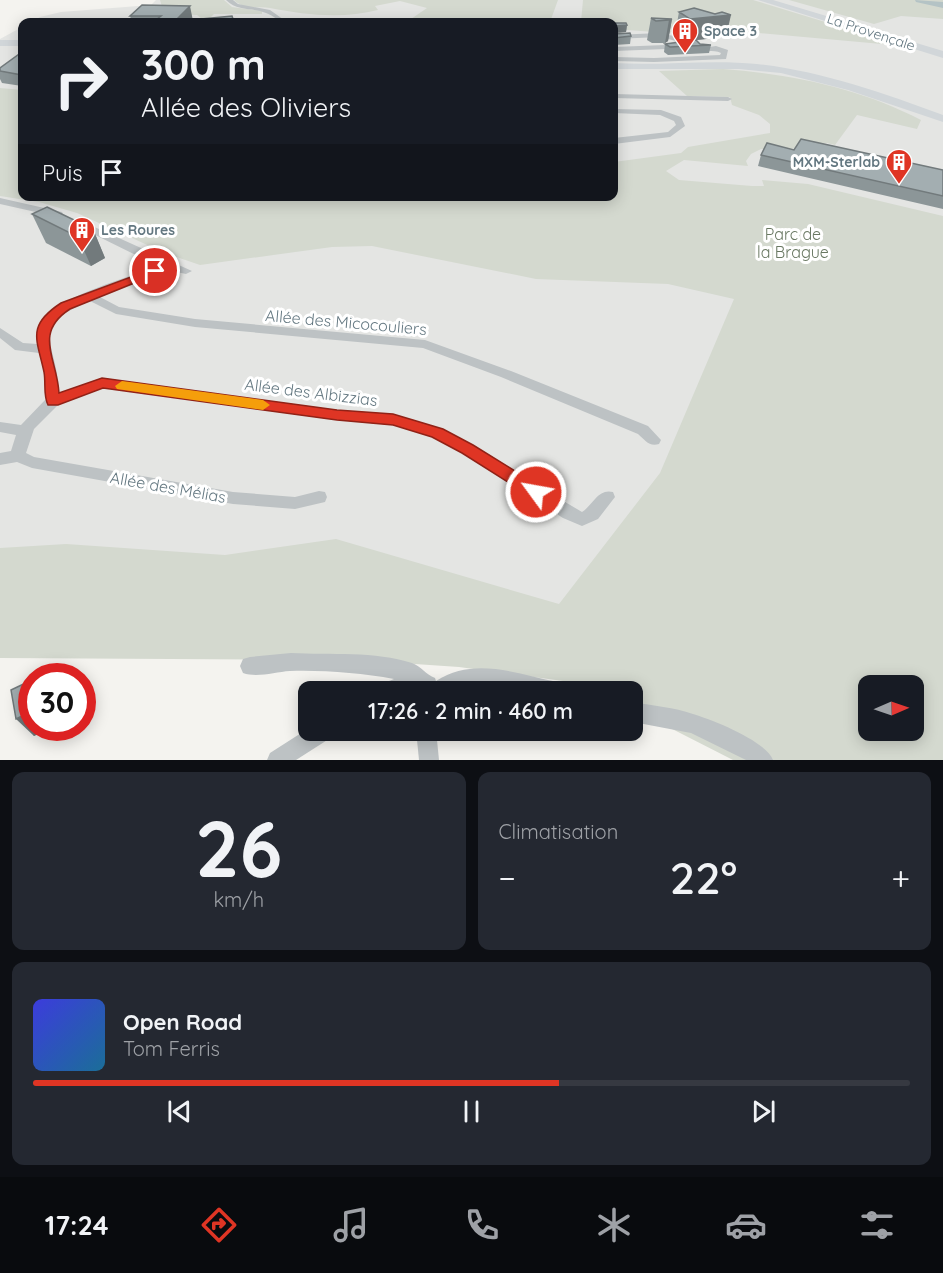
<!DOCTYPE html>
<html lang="fr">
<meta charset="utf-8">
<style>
:root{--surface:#171b24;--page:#242831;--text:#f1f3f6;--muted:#9ea1a6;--line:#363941;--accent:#df3524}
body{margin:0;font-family:Quicksand,sans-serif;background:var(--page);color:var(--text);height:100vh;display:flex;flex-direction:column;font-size:22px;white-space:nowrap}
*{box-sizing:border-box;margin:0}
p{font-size:20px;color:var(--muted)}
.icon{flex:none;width:33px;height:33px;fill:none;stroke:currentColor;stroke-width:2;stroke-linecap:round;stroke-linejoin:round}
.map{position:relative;height:760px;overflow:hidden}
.drawer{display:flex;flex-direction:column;gap:12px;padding:12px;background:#0d0f14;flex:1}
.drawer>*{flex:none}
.guide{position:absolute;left:18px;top:18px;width:600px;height:183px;border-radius:12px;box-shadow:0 3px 15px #0003;background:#171b24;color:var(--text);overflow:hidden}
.needle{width:39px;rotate:88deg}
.tools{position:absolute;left:858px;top:675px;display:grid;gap:12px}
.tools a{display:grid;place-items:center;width:66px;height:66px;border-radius:12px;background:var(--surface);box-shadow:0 3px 15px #0003;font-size:30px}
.speed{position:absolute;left:18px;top:663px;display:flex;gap:12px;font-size:30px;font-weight:700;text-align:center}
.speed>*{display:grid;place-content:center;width:78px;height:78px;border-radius:50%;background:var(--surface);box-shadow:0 3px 15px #0003;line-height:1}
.speed .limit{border:9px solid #d22;background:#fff;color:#111}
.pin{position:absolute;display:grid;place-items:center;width:51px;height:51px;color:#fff;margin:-26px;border:3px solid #fff;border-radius:50%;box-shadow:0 2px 6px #0007}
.me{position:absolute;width:66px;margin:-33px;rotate:302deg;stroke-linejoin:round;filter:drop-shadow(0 0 4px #0008)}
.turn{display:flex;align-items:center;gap:21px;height:126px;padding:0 24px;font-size:27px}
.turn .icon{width:78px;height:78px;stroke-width:2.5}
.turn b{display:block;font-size:42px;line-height:51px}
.then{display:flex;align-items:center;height:57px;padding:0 24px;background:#0003;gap:12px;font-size:22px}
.big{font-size:45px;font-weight:600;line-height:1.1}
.drawer .card{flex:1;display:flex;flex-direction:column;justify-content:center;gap:9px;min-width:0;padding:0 21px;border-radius:12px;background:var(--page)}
.drawer .dial{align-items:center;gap:0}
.dial b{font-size:78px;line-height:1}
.song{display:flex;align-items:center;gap:18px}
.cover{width:72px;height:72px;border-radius:9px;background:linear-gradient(135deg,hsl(240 70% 55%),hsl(200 70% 35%))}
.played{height:6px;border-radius:3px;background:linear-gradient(90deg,var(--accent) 60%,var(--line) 60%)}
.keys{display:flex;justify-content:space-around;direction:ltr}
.heat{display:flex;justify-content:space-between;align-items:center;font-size:33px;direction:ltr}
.drawer .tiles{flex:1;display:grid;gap:12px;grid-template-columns:1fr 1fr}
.card:last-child{grid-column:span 2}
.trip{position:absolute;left:298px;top:681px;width:345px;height:60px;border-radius:12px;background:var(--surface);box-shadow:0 3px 15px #0003;font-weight:600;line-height:60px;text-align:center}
.tabs{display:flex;height:96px;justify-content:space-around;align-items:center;background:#090b0e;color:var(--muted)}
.tabs .icon{width:42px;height:42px}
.tabs .on{color:var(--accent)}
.tabs b{font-size:27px;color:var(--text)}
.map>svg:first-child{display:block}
.built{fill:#e4e5e3}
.green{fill:#d4d9cf;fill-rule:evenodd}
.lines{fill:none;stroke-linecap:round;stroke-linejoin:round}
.river{fill:#b4c3c5;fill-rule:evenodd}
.minor{fill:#bdc2c4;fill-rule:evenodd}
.major{fill:#d1d6d9;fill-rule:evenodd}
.highway{fill:#d1d6d9;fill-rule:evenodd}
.wall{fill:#8c9698}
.shaded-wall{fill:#727a7c}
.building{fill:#a3aeb1;stroke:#727a7c;stroke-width:1.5}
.route{fill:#df3524;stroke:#912217;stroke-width:1.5}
.slow{fill:#f59e0b}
.labels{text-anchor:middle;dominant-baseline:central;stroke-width:6;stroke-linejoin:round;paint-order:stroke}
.far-poi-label{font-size:14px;font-weight:bold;fill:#637780;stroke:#fff;text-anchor:start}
.far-street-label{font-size:14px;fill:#637780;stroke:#fff}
.park-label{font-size:16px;fill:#697862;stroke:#fff}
.street-label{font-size:16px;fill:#637780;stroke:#fff}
</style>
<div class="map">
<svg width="943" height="760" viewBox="0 0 943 760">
<rect width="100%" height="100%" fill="#f4f3ef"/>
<path class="built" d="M156,0H943V616L0,642V39L22,27V196H614V22H31L40,17L61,12L151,5Z"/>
<g class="green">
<path d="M160,0H224L232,7L262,11V14H214L206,22L197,15L164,13Z"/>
<path d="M234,0H558L550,22H449L431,18L411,19L427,8L400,1L375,6L378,10C343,19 305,15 270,8C257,6 244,10 234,0Z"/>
<path d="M583,0H753L904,46L692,27L668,33L614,29V22H581Z"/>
<path d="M789,0H943V19L901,16L874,24Z"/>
<path d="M723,69C791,74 860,88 921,120L917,129L857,115L835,145L827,143L790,149H761L751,154L746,161L748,166L684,160L666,171L679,180L752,186H764L762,180L808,184L943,216V760H733L633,709V692L599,691L585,684L459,667L356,660L0,658V548L66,544L225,555L336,539L559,604L660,473L734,299L668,284L536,279L372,246L332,247L200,265L165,253L77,213L39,202L0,196V88L22,90V196H614V162L681,153L688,147L770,133V124L759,115L732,105L730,97L687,96L659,71ZM868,686H914V730H868Z"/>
</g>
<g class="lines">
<path class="river" d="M915,0L943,2V8L916,2Z"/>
<g class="minor">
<path d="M226,0H233L238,4L270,10L287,22C278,23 275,16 266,13C252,7 238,12 226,0Z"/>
<path d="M660,33L678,37L684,42L666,49L614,51V47L665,45L676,41L660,37L614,39V35Z"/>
<path d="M716,46L728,50L726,59L654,62L614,61V57L654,58L720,55L721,53C713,49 703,53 696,49Z"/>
<path d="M614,94L728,97L732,99L728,101L614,98Z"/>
<path d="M614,109L661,110L681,117L685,126L670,137L614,144V138L668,132L676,125L674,121L660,115L614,113Z"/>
<path d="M0,198L62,212L63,214L58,217L0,204Z"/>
<path d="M79,220L192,271L186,274L167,270L100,297L119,307L195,319L425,340L511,371L648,426L661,440L659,444C649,447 645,440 638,434L501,377L423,348L195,327L116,314L90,301C25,327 58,342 59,393L102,378L337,410L393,415L442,429L582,512C593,505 598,488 613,492L615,497L598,519L582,526L563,518L462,453L432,437L393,425L337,420L103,388L58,405L34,429L26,453L34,457L233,492L295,497L319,491L325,492L327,497L325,502L295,509L233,504L32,468L17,462L0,465V453L11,451L16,435L0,432V422L21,425L46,399L45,375L39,353L15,350L0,338V328L23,343L37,344C36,334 37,326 44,318C61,296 130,277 158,266L75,225V221Z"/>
<path d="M291,653C330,655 375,651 412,663C421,666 426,675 435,678L436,681C475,656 516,674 558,682L565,685L568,692H509L481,686L455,692H376L379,685L394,679C361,673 324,670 290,671C275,672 257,678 243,673L240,666L243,659L250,657Z"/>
<path d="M633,702C653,706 674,707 693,714C713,720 766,741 773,760H746L691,733L633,722Z"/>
<path d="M309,728V730H335L332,737L296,760H267L270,753Z"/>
<path d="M416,730H436L439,760H419Z"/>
</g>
<g class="major">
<rect x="0" y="40" width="22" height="6"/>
<path d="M614,63C662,66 709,59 757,64C821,71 883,93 943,115V122L848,90L781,73L739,69H614Z"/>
</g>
<path class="highway" d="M758,0H773L943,51V58Z"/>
</g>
<g class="wall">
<path d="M142,5L193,21L192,22H132L130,16Z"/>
<path d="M679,12L726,37L686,41L675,34Z"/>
<path d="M651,18L672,19L668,41L665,43H652L647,40Z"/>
<path d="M614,23L627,25L626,32L615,33L631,36L630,44L614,45Z"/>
<path d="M665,44H700L711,45L709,53L668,55L664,52Z"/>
<path d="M22,52V86L2,83L0,79V68Z"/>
<path d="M794,150L943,170V209L758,166L761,155Z"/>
<path d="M32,214L93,229L105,258L91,266L46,243Z"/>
<path d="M32,680V728H61L57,733L44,731L34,736L11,690Z"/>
</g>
<g class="shaded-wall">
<path d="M190,6L193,21L192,22H176V20Z"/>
<path d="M731,15L726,37L686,41L690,19Z"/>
<path d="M672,19L668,41L665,43L669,20Z"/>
<path d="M627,25L626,32L614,33V26Z"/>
<path d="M93,229L105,258L91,266L78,237Z"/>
<path d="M65,669L72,676H60Z"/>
<path d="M26,714L32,719V728H41L44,731L34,736L16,719Z"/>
<path d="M51,728H61L57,733Z"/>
</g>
<g class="building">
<path d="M142,5L190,6L176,20L157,19L161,16H130Z"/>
<path d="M694,8L715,14L722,12L731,15L690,19L679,12Z"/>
<path d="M232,16L234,22H203L202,19Z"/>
<path d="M651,18L672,19L669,20L656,21Z"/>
<path d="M614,23H626L627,25L614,26Z"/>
<path d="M614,32L615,34L630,33L631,36L614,38Z"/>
<path d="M696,40L700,44L711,45L670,47L665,44Z"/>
<path d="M22,52V75L0,71V68Z"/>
<path d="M801,139L943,170V196L761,155L767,143L794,150Z"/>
<path d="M47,207L93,229L78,237L32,214Z"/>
<path d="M49,667L50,671L57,667L65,669L60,676H38H39L38,672Z"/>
<path d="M32,680V715L26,714L16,719L11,690Z"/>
</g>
<path class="route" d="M155,268L161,271L159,273L70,309C33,333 57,358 59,393L102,378L337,410L393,414L443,429L473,445L541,487L543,492L541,496L536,498L530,496L462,453L432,437L393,425L337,420L103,388L58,405H48C43,395 46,383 44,372C37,339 26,326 61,303Z"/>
<path class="slow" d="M122,381L263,400L270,405L263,410L117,389L115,386Z"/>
<defs>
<g id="building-pin" transform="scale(1.35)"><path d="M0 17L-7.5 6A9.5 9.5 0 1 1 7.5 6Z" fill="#df3524" stroke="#fff"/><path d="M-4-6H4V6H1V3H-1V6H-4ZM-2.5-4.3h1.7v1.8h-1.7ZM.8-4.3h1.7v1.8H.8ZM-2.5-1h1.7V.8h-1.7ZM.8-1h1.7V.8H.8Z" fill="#fff"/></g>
</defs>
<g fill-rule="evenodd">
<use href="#building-pin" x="685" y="31"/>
<use href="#building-pin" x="899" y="162"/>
<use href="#building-pin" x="82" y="230"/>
</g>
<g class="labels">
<g class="far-poi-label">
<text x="704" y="31">Space 3</text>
<text x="880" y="162" text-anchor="end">MXM-Sterlab</text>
<text x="101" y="230">Les Roures</text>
</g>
<g class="far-street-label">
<text transform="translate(871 32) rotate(18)">La Provençale</text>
</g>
<g class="park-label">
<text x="793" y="234">Parc de<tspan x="793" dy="18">la Brague</tspan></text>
</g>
<g class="street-label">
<text transform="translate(346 322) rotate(5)">Allée des Micocouliers</text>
<text transform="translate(311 392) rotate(7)">Allée des Albizzias</text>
<text transform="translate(168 487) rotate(10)">Allée des Mélias</text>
</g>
</g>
</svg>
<div class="tools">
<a><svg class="needle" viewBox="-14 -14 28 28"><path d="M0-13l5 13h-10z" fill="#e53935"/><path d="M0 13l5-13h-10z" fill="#9ea1a6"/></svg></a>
</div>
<div class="speed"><div class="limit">30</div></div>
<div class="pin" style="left:155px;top:271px;background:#d93025"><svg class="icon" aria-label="arrive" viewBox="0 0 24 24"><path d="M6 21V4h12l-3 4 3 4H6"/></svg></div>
<svg class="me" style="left:536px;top:492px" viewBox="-20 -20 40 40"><circle r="17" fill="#df3524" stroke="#fff" stroke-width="3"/><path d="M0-11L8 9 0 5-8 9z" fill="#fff"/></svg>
<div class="trip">17:26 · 2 min · 460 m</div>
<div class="guide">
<div class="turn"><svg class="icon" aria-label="right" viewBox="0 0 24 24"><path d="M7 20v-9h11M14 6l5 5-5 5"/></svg><div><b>300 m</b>Allée des Oliviers</div></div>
<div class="then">Puis<svg class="icon" aria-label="arrive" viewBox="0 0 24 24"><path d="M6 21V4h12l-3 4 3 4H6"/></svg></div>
</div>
</div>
<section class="drawer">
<div class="tiles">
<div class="card dial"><b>26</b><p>km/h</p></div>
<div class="card"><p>Climatisation</p>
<div class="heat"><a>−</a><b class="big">22°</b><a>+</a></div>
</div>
<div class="card">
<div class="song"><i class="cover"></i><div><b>Open Road</b><p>Tom Ferris</p></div></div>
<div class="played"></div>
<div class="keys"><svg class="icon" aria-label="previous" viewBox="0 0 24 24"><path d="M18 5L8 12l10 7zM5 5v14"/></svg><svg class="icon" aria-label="pause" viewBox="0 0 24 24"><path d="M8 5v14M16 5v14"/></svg><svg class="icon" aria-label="next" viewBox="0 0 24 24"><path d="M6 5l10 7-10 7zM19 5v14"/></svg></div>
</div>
</div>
</section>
<nav class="tabs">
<b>17:24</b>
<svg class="icon on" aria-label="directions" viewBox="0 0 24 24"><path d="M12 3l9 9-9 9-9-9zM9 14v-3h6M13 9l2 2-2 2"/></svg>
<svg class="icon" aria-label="music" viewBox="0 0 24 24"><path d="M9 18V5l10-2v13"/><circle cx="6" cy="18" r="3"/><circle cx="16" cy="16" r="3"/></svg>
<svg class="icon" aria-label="phone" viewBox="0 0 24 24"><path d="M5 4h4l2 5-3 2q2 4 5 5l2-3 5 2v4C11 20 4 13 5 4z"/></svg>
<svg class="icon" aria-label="climate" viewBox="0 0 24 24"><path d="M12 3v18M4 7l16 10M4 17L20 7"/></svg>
<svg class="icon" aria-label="car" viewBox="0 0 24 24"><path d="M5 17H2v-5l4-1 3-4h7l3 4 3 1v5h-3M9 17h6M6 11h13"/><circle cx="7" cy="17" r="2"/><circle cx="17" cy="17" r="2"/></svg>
<svg class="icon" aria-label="filters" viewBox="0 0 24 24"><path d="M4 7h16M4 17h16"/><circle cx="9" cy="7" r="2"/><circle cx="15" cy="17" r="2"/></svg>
</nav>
